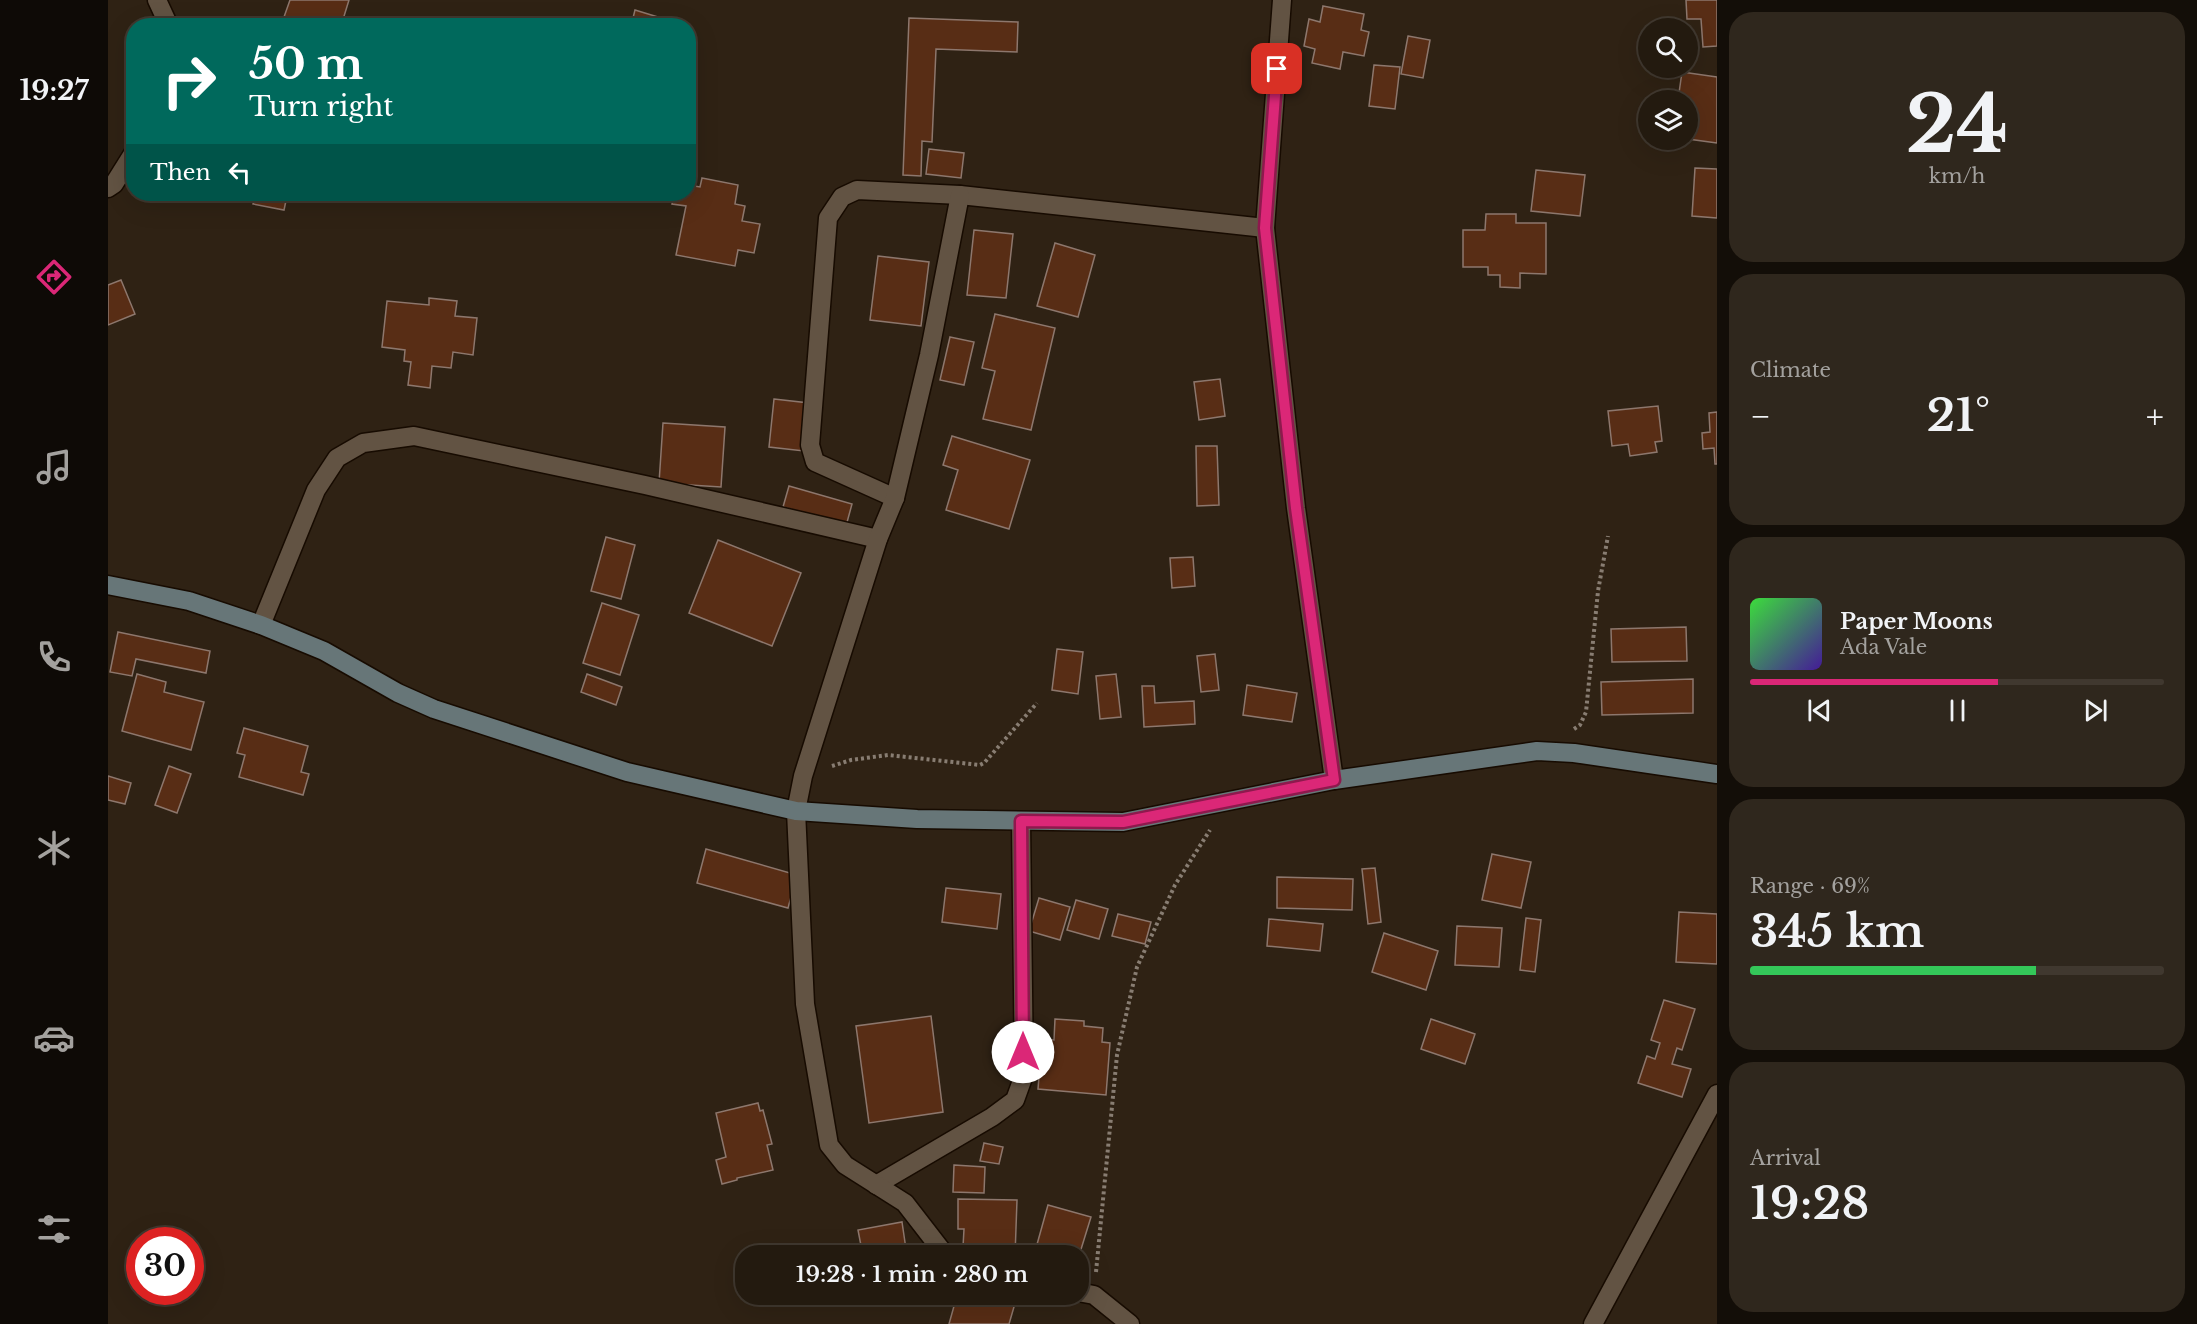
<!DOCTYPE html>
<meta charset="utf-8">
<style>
:root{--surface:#231a0f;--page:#2f271d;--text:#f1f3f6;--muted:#a3a19e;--line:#40382f;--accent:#db2777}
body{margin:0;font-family:"Libre Baskerville",serif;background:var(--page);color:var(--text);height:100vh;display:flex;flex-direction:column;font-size:22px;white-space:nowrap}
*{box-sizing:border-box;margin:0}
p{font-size:20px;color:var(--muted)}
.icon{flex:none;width:33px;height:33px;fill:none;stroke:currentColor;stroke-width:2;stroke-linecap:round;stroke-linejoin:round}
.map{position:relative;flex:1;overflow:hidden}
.panel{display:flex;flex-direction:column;gap:12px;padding:12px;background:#130e08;width:480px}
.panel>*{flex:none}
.banner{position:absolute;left:18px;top:18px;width:570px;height:183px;border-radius:24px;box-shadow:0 6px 24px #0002,0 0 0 2px var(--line);background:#00695c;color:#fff;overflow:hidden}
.controls{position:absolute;left:1530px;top:18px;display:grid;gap:12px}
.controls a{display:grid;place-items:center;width:60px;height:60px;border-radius:50%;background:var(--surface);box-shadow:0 6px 24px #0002,0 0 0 2px var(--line);font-size:30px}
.speed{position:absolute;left:18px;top:1227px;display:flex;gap:12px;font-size:30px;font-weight:700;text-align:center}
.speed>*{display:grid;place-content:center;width:78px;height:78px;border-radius:50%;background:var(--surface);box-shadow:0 6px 24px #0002,0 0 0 2px var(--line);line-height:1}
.speed .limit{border:9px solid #d22;background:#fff;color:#111}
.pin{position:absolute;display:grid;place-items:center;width:51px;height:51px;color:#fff;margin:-26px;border-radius:12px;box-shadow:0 3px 9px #0006}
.me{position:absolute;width:66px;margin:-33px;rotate:0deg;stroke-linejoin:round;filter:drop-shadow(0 0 4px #0008)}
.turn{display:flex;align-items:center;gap:21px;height:126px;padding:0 24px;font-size:27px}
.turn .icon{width:78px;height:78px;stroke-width:2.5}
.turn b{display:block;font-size:42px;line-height:51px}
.then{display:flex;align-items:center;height:57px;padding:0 24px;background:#0003;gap:12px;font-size:22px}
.big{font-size:45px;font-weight:600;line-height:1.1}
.panel .tile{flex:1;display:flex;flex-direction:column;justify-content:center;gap:9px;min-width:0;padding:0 21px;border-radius:24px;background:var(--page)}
.panel .dial{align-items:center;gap:0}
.dial b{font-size:78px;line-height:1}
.song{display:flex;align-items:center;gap:18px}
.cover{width:72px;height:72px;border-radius:9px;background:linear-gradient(135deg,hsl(120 70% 55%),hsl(260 70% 35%))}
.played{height:6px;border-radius:3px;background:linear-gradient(90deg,var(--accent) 60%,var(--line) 60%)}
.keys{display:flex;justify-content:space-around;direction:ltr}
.heat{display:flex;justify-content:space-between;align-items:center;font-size:33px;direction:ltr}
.charge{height:9px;border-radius:4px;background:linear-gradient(90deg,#34c759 69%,var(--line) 0)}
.trip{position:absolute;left:627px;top:1245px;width:354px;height:60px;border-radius:24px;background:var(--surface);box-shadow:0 6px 24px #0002,0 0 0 2px var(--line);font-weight:600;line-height:60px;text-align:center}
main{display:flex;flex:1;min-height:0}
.dock{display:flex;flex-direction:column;width:108px;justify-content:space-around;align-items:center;background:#0e0a06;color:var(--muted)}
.dock .icon{width:42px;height:42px}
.dock .current{color:var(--accent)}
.dock b{font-size:27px;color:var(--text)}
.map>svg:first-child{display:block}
.building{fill:#582d15;stroke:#8d776d;stroke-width:1.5}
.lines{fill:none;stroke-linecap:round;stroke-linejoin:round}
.street-casing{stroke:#170b01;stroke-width:21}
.secondary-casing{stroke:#170b01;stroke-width:21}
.path{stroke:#887d72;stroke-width:4;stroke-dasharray:3 3;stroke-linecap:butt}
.street{stroke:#625343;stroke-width:18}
.secondary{stroke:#677678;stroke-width:18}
.route-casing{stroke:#8e194d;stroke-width:15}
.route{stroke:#db2777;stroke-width:10}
</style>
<main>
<nav class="dock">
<b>19:27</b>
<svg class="icon current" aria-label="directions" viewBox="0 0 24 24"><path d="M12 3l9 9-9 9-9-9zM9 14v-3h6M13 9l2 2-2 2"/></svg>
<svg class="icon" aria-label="music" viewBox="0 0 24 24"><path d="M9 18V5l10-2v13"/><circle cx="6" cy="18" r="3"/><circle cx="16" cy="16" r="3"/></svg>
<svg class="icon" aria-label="phone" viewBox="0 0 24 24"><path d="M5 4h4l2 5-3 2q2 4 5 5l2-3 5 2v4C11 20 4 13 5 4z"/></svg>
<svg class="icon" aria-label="climate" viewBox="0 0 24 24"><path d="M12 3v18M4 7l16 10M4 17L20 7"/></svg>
<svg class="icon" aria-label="car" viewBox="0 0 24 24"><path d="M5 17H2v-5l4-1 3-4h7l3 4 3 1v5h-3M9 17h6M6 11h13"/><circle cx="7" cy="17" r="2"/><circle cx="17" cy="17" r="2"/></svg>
<svg class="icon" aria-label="filters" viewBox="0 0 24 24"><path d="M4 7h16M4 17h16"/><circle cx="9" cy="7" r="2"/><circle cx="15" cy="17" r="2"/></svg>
</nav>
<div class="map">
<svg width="1609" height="1324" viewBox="0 0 1609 1324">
<rect width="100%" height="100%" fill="#2f2214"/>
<g class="building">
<path d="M182,0H241L233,26H200L176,17Z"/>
<path d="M1578,0H1609V46L1595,47L1593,19H1579Z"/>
<path d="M1215,6L1256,14L1253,30L1261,32L1256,56L1235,52L1232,69L1204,63L1207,49L1196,46L1201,19L1212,22Z"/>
<path d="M527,10L550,17L547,26H523Z"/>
<path d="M801,18L910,22L909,52L828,49L824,142L814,141L813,176L795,175Z"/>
<path d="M1300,36L1322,40L1315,78L1293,74Z"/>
<path d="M1266,65L1292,67L1287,109L1261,106Z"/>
<path d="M1574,72L1609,77V143L1580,139V100H1570Z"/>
<path d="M821,149L856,153L853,178L818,174Z"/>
<path d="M1587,168L1609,169V218L1584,216Z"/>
<path d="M1428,170L1477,175L1472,216L1423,211Z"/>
<path d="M594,178L630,185L627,204L637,206L634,221L652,224L646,253L630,250L627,266L568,255L578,206L564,204L566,194H580V185L592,187Z"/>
<path d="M148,194H210L209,202L179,196L176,210L145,204Z"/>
<path d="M1378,214H1408V223H1438V274L1412,273V288L1392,287V275H1380V267H1355V230H1377Z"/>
<path d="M866,230L905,234L898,298L859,295Z"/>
<path d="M947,243L987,255L970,317L929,306Z"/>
<path d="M770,256L821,262L813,326L762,320Z"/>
<path d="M13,280L27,314L0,325V285Z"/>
<path d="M321,298L349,301L347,316L369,318L365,355L345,352L343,368L324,366L322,388L300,385L303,362L296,361L297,350L274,347L279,301L321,305Z"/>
<path d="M887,314L947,328L923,430L875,419L887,371L874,368Z"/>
<path d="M842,337L866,342L856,385L832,380Z"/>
<path d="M1112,379L1117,416L1091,420L1086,382Z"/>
<path d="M666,399L701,403L696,451L661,447Z"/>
<path d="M1550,406L1554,441L1547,442L1549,452L1522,456L1520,444L1504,446L1500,411Z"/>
<path d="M1609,412V464H1607L1606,448L1595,449L1594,433L1602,432L1601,413Z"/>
<path d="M555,423L617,427L613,487L551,483Z"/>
<path d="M844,436L922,460L901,529L838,510L850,470L835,465Z"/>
<path d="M1088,446H1109L1111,505L1089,506Z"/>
<path d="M681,486L744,504L738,526L675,507Z"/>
<path d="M498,537L527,545L513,599L483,591Z"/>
<path d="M610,540L693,573L664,646L581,613Z"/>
<path d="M1085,557L1087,586L1064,588L1062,558Z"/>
<path d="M494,603L531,615L512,675L475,663Z"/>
<path d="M1578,627L1579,661L1504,662L1503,629Z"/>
<path d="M10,632L102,651L98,673L28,659L24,676L2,672Z"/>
<path d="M949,649L975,652L970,694L944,690Z"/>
<path d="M1107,654L1111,690L1093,692L1089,656Z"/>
<path d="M29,674L58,682L56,692L96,702L83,750L14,731Z"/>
<path d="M479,674L514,687L508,705L473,692Z"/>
<path d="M1008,674L1013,717L992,719L988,676Z"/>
<path d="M1585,679V713L1494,715L1493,682Z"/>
<path d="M1139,685L1189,693L1184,722L1135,715Z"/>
<path d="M1034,686H1046L1047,703L1086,701L1087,724L1036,727Z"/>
<path d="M136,728L200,746L193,772L201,774L195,795L131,777L137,755L129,753Z"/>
<path d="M61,766L83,774L69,813L47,805Z"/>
<path d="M0,776L23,783L17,804L0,800Z"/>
<path d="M598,849L689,875L680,908L589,883Z"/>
<path d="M1384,854L1423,862L1413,908L1374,900Z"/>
<path d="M1267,868L1273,922L1260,924L1254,869Z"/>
<path d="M1169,877L1245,879L1244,910L1169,908Z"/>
<path d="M838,888L893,894L889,929L834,922Z"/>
<path d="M931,898L962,907L952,940L921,931Z"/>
<path d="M968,900L1000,909L991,939L959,930Z"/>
<path d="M1571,912L1609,914V964L1568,962Z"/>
<path d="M1010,914L1043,922L1037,944L1004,936Z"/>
<path d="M1418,918L1433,920L1427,972L1412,970Z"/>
<path d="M1161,919L1215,924L1212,951L1159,946Z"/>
<path d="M1349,926L1394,928L1391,967L1347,965Z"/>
<path d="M1276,933L1330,951L1318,990L1264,972Z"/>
<path d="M1556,1000L1587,1009L1574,1050L1569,1048L1564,1064L1583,1069L1574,1097L1530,1083L1539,1056L1547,1059L1552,1043L1543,1040Z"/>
<path d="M823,1016L835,1112L761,1123L748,1026Z"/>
<path d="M947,1019L976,1021V1026L995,1028L994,1042L1002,1043L998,1095L930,1089L934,1039L946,1040Z"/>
<path d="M1323,1019L1367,1034L1357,1064L1313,1049Z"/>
<path d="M650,1103L652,1111L655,1110L664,1144L659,1145L665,1170L629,1178V1180L614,1184L608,1160L618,1157L608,1113Z"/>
<path d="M876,1143L895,1147L891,1164L872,1161Z"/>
<path d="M846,1165L877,1167L876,1193L845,1192Z"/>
<path d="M850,1199L909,1200L907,1256H879V1248L855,1247L856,1229H850Z"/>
<path d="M940,1205L983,1217L970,1259V1256H943L944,1253L928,1248Z"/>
<path d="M794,1222L799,1256H755L750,1230Z"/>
<path d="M865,1294H889L908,1300L901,1324H841L848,1299L862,1304Z"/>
</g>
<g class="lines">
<g class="street-casing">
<g id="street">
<path d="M49,0L61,26"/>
<path d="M1174,0L1157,228L1188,508L1226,780"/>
<path d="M0,188L6,184L26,152"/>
<path d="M787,498L707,462L702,445L720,218L734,197L749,190L852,195L1157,228"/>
<path d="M153,625L208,490L229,458L255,443L306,436L537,485L770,539"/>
<path d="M768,1185L884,1117L907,1100L916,1075L913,821"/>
<path d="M838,1256L797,1203L737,1165L721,1145L697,1004L688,811L695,776L770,539L787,498L821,355L852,195"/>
<path d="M970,1292L986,1295L1022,1324"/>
<path d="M1485,1324L1609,1094"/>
</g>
</g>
<g class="secondary-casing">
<path id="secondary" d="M0,585L81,601L153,625L216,651L290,693L326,709L519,772L688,811L809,819L1015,822L1226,780L1429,751L1466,753L1609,774"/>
</g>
<g class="path">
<path d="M1466,729L1472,725L1478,712L1490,591L1500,536"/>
<path d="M724,766L743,760L780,755L872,765L876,763L929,703"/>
<path d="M988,1272L1009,1055L1029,967L1067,885L1102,830"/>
</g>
<use href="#street" class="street"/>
<use href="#secondary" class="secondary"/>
</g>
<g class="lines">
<g class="route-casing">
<path id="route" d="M915,1052L913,821L1015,822L1226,780L1188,508L1157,228L1169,69"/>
</g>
<use href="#route" class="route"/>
</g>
</svg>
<div class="controls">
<a><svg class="icon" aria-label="search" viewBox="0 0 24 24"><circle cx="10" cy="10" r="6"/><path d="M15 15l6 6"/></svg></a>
<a><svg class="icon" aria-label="layers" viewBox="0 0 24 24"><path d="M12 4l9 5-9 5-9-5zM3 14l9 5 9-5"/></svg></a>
</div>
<div class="speed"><div class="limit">30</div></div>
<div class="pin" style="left:1169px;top:69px;background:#d93025"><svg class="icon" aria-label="arrive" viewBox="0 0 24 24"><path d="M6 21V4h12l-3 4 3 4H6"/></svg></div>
<svg class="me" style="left:915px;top:1052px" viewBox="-20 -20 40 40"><circle r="19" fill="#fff"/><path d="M0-13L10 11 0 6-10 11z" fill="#db2777"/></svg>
<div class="trip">19:28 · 1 min · 280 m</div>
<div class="banner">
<div class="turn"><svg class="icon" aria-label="right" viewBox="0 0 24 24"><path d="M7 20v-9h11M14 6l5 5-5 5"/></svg><div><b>50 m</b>Turn right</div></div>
<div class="then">Then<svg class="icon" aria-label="left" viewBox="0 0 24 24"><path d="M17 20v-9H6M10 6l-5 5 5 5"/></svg></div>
</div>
</div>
<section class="panel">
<div class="tile dial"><b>24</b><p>km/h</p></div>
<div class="tile"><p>Climate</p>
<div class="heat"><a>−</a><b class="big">21°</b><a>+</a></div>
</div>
<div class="tile">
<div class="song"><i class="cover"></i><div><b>Paper Moons</b><p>Ada Vale</p></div></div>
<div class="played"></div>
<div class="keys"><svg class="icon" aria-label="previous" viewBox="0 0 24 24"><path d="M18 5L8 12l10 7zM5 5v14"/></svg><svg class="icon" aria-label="pause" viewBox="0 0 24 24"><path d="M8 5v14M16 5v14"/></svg><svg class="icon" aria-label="next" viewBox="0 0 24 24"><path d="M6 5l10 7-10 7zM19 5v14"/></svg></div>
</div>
<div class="tile"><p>Range · 69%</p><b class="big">345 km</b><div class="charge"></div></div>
<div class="tile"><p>Arrival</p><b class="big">19:28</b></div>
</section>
</main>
